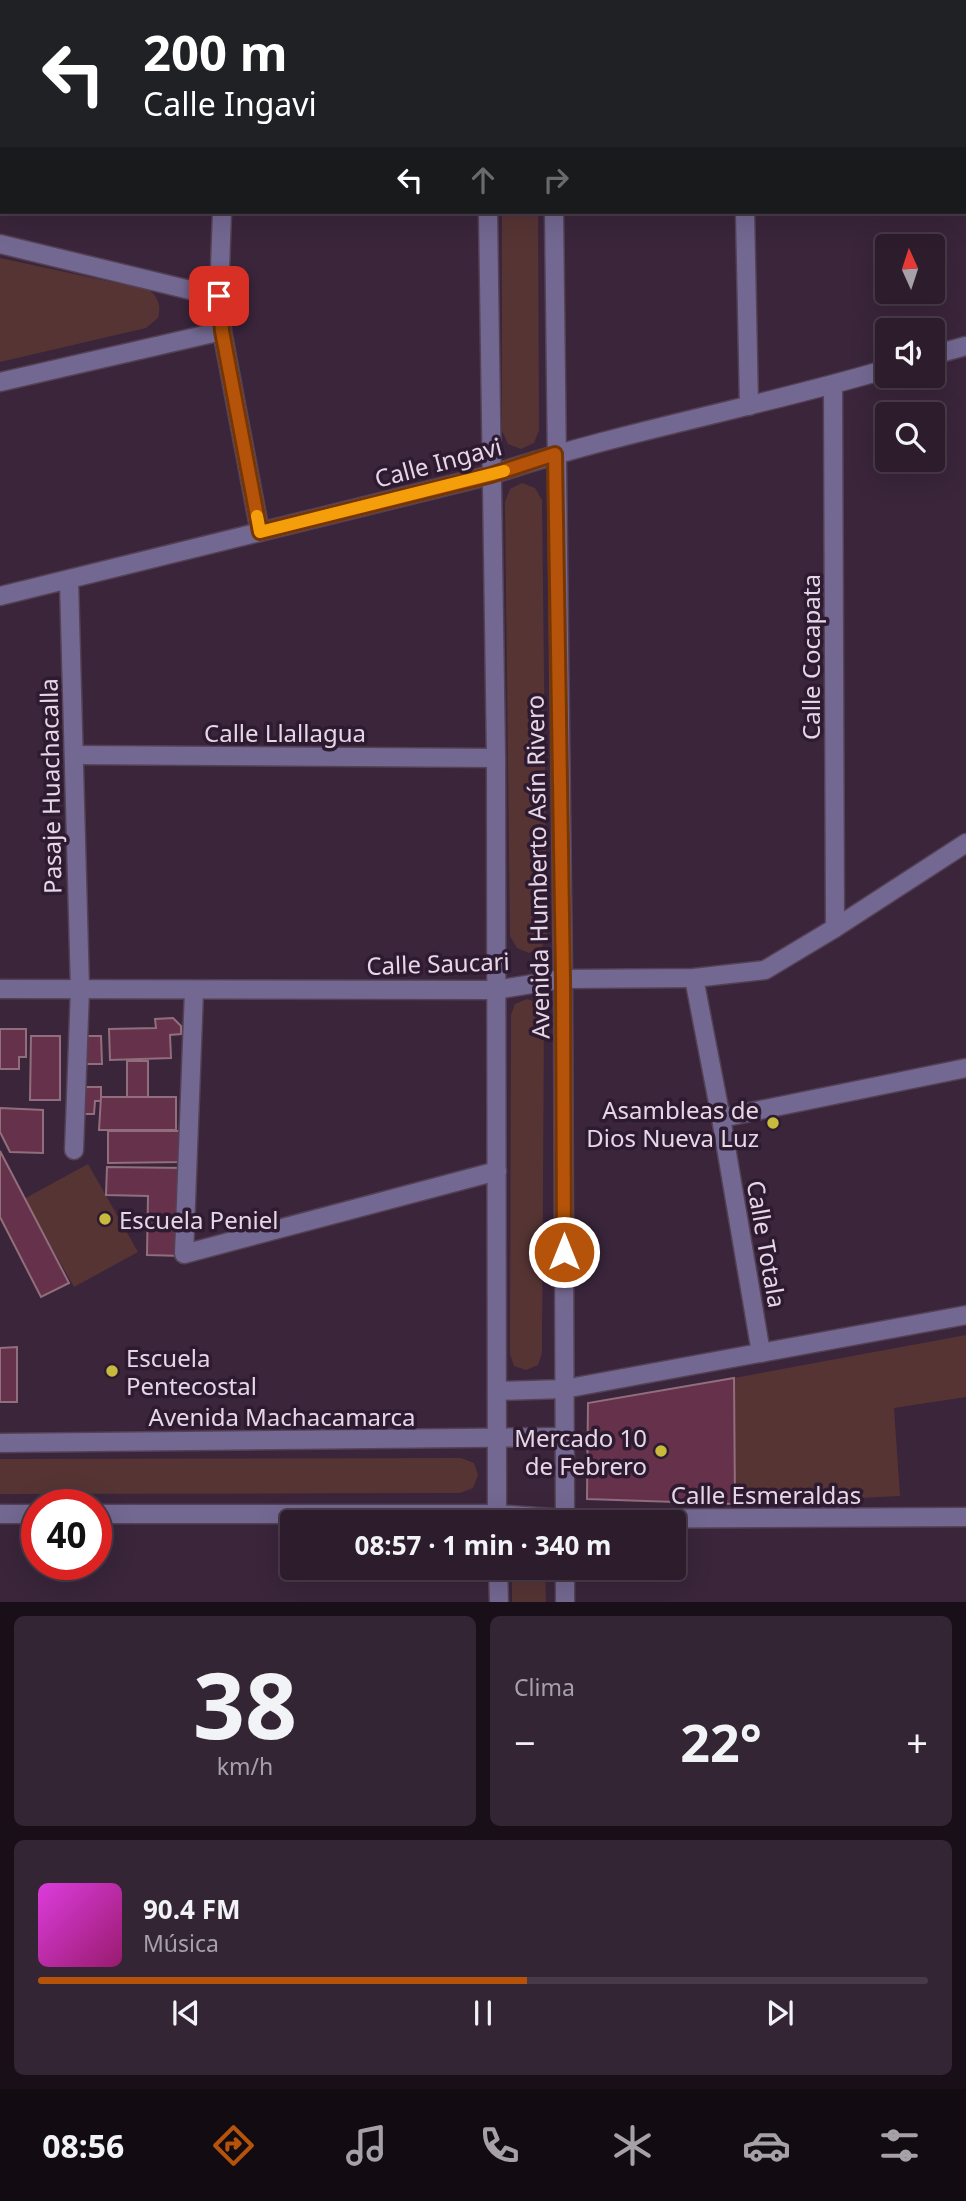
<!DOCTYPE html>
<html lang="es">
<meta charset="utf-8">
<style>
:root{--surface:#2c1c2c;--page:#342534;--text:#f1f3f6;--muted:#a6a1a9;--line:#483a48;--accent:#b45309}
body{margin:0;font-family:"Noto Sans",sans-serif;background:var(--page);color:var(--text);height:100vh;display:flex;flex-direction:column;font-size:26px;white-space:nowrap}
*{box-sizing:border-box;margin:0}
p{font-size:23px;color:var(--muted)}
.icon{flex:none;width:38px;height:38px;fill:none;stroke:currentColor;stroke-width:2;stroke-linecap:round;stroke-linejoin:round}
.map{position:relative;height:1602px;overflow:hidden}
.details{display:flex;flex-direction:column;gap:14px;padding:14px;background:#180f18;flex:1}
.details>*{flex:none}
.guide{position:absolute;left:0px;top:0px;width:966px;height:214px;box-shadow:0 7px 28px #0002,0 0 0 2px var(--line);background:#202124;color:#fff;overflow:hidden}
.needle{width:46px;rotate:357deg}
.fabs{position:absolute;left:875px;top:234px;display:grid;gap:14px}
.fabs a{display:grid;place-items:center;width:70px;height:70px;border-radius:7px;background:var(--surface);box-shadow:0 7px 28px #0002,0 0 0 2px var(--line);font-size:35px}
.speed{position:absolute;left:21px;top:1489px;display:flex;gap:14px;font-size:35px;font-weight:700;text-align:center}
.speed>*{display:grid;place-content:center;width:91px;height:91px;border-radius:50%;background:var(--surface);box-shadow:0 7px 28px #0002,0 0 0 2px var(--line);line-height:1}
.speed .limit{border:10px solid #d22;background:#fff;color:#111}
.pin{position:absolute;display:grid;place-items:center;width:60px;height:60px;color:#fff;margin:-30px;border-radius:14px;box-shadow:0 4px 10px #0006}
.me{position:absolute;width:77px;margin:-38px;rotate:0deg;stroke-linejoin:round;filter:drop-shadow(0 0 5px #0008)}
.turn{display:flex;align-items:center;gap:24px;height:147px;padding:0 28px;font-size:32px}
.turn .icon{width:91px;height:91px;stroke-width:2.5}
.turn b{display:block;font-size:49px;line-height:60px}
.lanes{display:flex;align-items:center;height:66px;padding:0 28px;background:#0003;justify-content:center;gap:35px;direction:ltr}
.lanes .off{opacity:.35}
.big{font-size:52px;font-weight:700;line-height:1.1}
.details .widget{flex:1;display:flex;flex-direction:column;justify-content:center;gap:10px;min-width:0;padding:0 24px;border-radius:10px;background:var(--page)}
.details .dial{align-items:center;gap:0}
.dial b{font-size:91px;line-height:1}
.song{display:flex;align-items:center;gap:21px}
.cover{width:84px;height:84px;border-radius:10px;background:linear-gradient(135deg,hsl(300 70% 55%),hsl(320 70% 35%))}
.played{height:7px;border-radius:4px;background:linear-gradient(90deg,var(--accent) 55%,var(--line) 55%)}
.keys{display:flex;justify-content:space-around;direction:ltr}
.heat{display:flex;justify-content:space-between;align-items:center;font-size:38px;direction:ltr}
.details .tiles{flex:1;display:grid;gap:14px;grid-template-columns:1fr 1fr}
.widget:last-child{grid-column:span 2}
.trip{position:absolute;left:280px;top:1510px;width:406px;height:70px;border-radius:7px;background:var(--surface);box-shadow:0 7px 28px #0002,0 0 0 2px var(--line);font-weight:700;line-height:70px;text-align:center}
.menu{display:flex;height:112px;justify-content:space-around;align-items:center;background:#120b12;color:var(--muted)}
.menu .icon{width:49px;height:49px}
.menu .active{color:var(--accent)}
.menu b{font-size:32px;color:var(--text)}
.map>svg:first-child{display:block}
.green{fill:#563434}
.lines{fill:none;stroke-linecap:round;stroke-linejoin:round}
.stream{stroke:#09133e;stroke-width:8}
.building{fill:#66314a;stroke:#916e7c;stroke-width:2}
.minor-casing{stroke:#554156;stroke-width:21}
.minor{stroke:#736891;stroke-width:18}
.route-casing{stroke:#753606;stroke-width:18}
.route{stroke:#b45309;stroke-width:12}
.slow{stroke:#f59e0b;stroke-width:12}
.poi-dot{fill:#c8bb3b;stroke:#2f1b31;stroke-width:2.5}
.labels{text-anchor:middle;dominant-baseline:central;stroke-width:7;stroke-linejoin:round;paint-order:stroke}
.street-label{font-size:24px;fill:#e5d7e6;stroke:#2f1b31}
.poi-label{font-size:24px;fill:#e5d7e6;stroke:#2f1b31;text-anchor:end}
</style>
<div class="map">
<svg width="966" height="1603" viewBox="0 0 966 1603">
<rect width="100%" height="100%" fill="#3a253b"/>
<g class="green">
<path d="M502,212H538L539,430L534,443L521,449L508,444L502,431Z"/>
<path d="M0,258L149,290C159,298 161,306 158,318L146,328L0,362Z"/>
<path d="M522,483L535,488L542,500L547,934L542,947L529,953L517,948L510,936L505,502L510,489Z"/>
<path d="M527,999L539,1003L544,1015L542,1353L538,1365L526,1370L514,1366L510,1354L511,1015L515,1004Z"/>
<path d="M88,1164L138,1252L74,1287L24,1199Z"/>
<path d="M966,1335V1397L894,1408L900,1496L735,1504L734,1378Z"/>
<path d="M461,1458L474,1463L478,1475L473,1488L460,1493L0,1494V1459Z"/>
<path d="M512,1568H545L546,1602H512Z"/>
</g>
<g class="lines">
<g class="stream">
<path d="M956,0L958,2"/>
<path d="M964,7L966,9"/>
</g>
</g>
<g class="building">
<path d="M173,1018L181,1026V1034L170,1035L171,1058L110,1060L109,1029L156,1028L155,1019Z"/>
<path d="M0,1029H26V1057H19V1069H0Z"/>
<path d="M31,1036H60V1100H30Z"/>
<path d="M85,1036H101L102,1064H86Z"/>
<rect x="127" y="1061" width="21" height="36"/>
<path d="M83,1087H101V1101H95L94,1114H83Z"/>
<path d="M101,1097H176V1130H99Z"/>
<path d="M0,1108L43,1110V1153L10,1152L0,1132Z"/>
<path d="M108,1131H182V1162L108,1163Z"/>
<path d="M0,1151L69,1283L41,1297L0,1217Z"/>
<path d="M107,1167L185,1168L183,1256L147,1255L148,1196L106,1195Z"/>
<path d="M17,1347V1402H0V1348Z"/>
<path d="M734,1378L735,1504L587,1499L588,1403Z"/>
</g>
<g class="lines">
<g class="minor-casing">
<g id="minor">
<path d="M205,0L213,2"/>
<path d="M487,0V2"/>
<path d="M551,0V2"/>
<path d="M913,0L914,2"/>
<path d="M281,2V0"/>
<path d="M964,163H966"/>
<path d="M222,212L219,297L222,331L260,532"/>
<path d="M488,212L496,758L497,1522"/>
<path d="M554,212L563,979L565,1522"/>
<path d="M745,212L749,406"/>
<path d="M0,244L219,297"/>
<path d="M933,355L966,346"/>
<path d="M0,382L222,331"/>
<path d="M833,385L835,928"/>
<path d="M69,581L80,989L74,1150"/>
<path d="M0,596L491,475C621,431 756,408 887,369"/>
<path d="M74,755L496,758"/>
<path d="M694,978L721,1118L761,1353"/>
<path d="M0,989L495,990L563,979L694,978L765,970L835,928L966,843"/>
<path d="M194,991L184,1254L497,1171"/>
<path d="M721,1118L966,1068"/>
<path d="M497,1391L564,1389L966,1315"/>
<path d="M0,1443L565,1437"/>
<path d="M0,1514H37"/>
<path d="M96,1514H497L565,1519L966,1517"/>
<path d="M498,1568L499,1603"/>
<path d="M565,1603V1568"/>
</g>
</g>
<use href="#minor" class="minor"/>
</g>
<g class="lines">
<g class="route-casing">
<path id="route" d="M219,296L222,331L260,532L491,475L555,454L563,979L564,1252"/>
</g>
<use href="#route" class="route"/>
<path class="slow" d="M257,516L260,532L504,471"/>
</g>
<g class="poi-dot">
<circle cx="773" cy="1123" r="7"/>
<circle cx="105" cy="1219" r="7"/>
<circle cx="112" cy="1371" r="7"/>
<circle cx="661" cy="1451" r="7"/>
</g>
<g class="labels">
<g class="street-label">
<text transform="translate(438 462) rotate(-15)">Calle Ingavi</text>
<text transform="translate(810 657) rotate(-90)">Calle Cocapata</text>
<text x="285" y="732">Calle Llallagua</text>
<text transform="translate(50 786) rotate(-91)">Pasaje Huachacalla</text>
<text transform="translate(537 867) rotate(-91)">Avenida Humberto Asín Rivero</text>
<text transform="translate(438 963) rotate(-2)">Calle Saucari</text>
<text transform="translate(767 1244) rotate(80)">Calle Totala</text>
<text x="282" y="1416">Avenida Machacamarca</text>
<text x="766" y="1494">Calle Esmeraldas</text>
</g>
<g class="poi-label">
<text x="759" y="1109">Asambleas de<tspan x="759" dy="28">Dios Nueva Luz</tspan></text>
<text x="119" y="1219" text-anchor="start">Escuela Peniel</text>
<text x="126" y="1357" text-anchor="start">Escuela<tspan x="126" dy="28">Pentecostal</tspan></text>
<text x="647" y="1437">Mercado 10<tspan x="647" dy="28">de Febrero</tspan></text>
</g>
</g>
</svg>
<div class="fabs">
<a><svg class="needle" viewBox="-14 -14 28 28"><path d="M0-13l5 13h-10z" fill="#e53935"/><path d="M0 13l5-13h-10z" fill="#a6a1a9"/></svg></a>
<a><svg class="icon" aria-label="sound" viewBox="0 0 24 24"><path d="M4 9h4l5-4v14l-5-4H4zM17 9q2 3 0 6"/></svg></a>
<a><svg class="icon" aria-label="search" viewBox="0 0 24 24"><circle cx="10" cy="10" r="6"/><path d="M15 15l6 6"/></svg></a>
</div>
<div class="speed"><div class="limit">40</div></div>
<div class="pin" style="left:219px;top:296px;background:#d93025"><svg class="icon" aria-label="arrive" viewBox="0 0 24 24"><path d="M6 21V4h12l-3 4 3 4H6"/></svg></div>
<svg class="me" style="left:564px;top:1252px" viewBox="-20 -20 40 40"><circle r="17" fill="#b45309" stroke="#fff" stroke-width="3"/><path d="M0-11L8 9 0 5-8 9z" fill="#fff"/></svg>
<div class="trip">08:57 · 1 min · 340 m</div>
<div class="guide">
<div class="turn"><svg class="icon" aria-label="left" viewBox="0 0 24 24"><path d="M17 20v-9H6M10 6l-5 5 5 5"/></svg><div><b>200 m</b>Calle Ingavi</div></div>
<div class="lanes"><svg class="icon" aria-label="left" viewBox="0 0 24 24"><path d="M17 20v-9H6M10 6l-5 5 5 5"/></svg><svg class="icon off" aria-label="ahead" viewBox="0 0 24 24"><path d="M12 20V5M6 11l6-6 6 6"/></svg><svg class="icon off" aria-label="right" viewBox="0 0 24 24"><path d="M7 20v-9h11M14 6l5 5-5 5"/></svg></div>
</div>
</div>
<section class="details">
<div class="tiles">
<div class="widget dial"><b>38</b><p>km/h</p></div>
<div class="widget"><p>Clima</p>
<div class="heat"><a>−</a><b class="big">22°</b><a>+</a></div>
</div>
<div class="widget">
<div class="song"><i class="cover"></i><div><b>90.4 FM</b><p>Música</p></div></div>
<div class="played"></div>
<div class="keys"><svg class="icon" aria-label="previous" viewBox="0 0 24 24"><path d="M18 5L8 12l10 7zM5 5v14"/></svg><svg class="icon" aria-label="pause" viewBox="0 0 24 24"><path d="M8 5v14M16 5v14"/></svg><svg class="icon" aria-label="next" viewBox="0 0 24 24"><path d="M6 5l10 7-10 7zM19 5v14"/></svg></div>
</div>
</div>
</section>
<nav class="menu">
<b>08:56</b>
<svg class="icon active" aria-label="directions" viewBox="0 0 24 24"><path d="M12 3l9 9-9 9-9-9zM9 14v-3h6M13 9l2 2-2 2"/></svg>
<svg class="icon" aria-label="music" viewBox="0 0 24 24"><path d="M9 18V5l10-2v13"/><circle cx="6" cy="18" r="3"/><circle cx="16" cy="16" r="3"/></svg>
<svg class="icon" aria-label="phone" viewBox="0 0 24 24"><path d="M5 4h4l2 5-3 2q2 4 5 5l2-3 5 2v4C11 20 4 13 5 4z"/></svg>
<svg class="icon" aria-label="climate" viewBox="0 0 24 24"><path d="M12 3v18M4 7l16 10M4 17L20 7"/></svg>
<svg class="icon" aria-label="car" viewBox="0 0 24 24"><path d="M5 17H2v-5l4-1 3-4h7l3 4 3 1v5h-3M9 17h6M6 11h13"/><circle cx="7" cy="17" r="2"/><circle cx="17" cy="17" r="2"/></svg>
<svg class="icon" aria-label="filters" viewBox="0 0 24 24"><path d="M4 7h16M4 17h16"/><circle cx="9" cy="7" r="2"/><circle cx="15" cy="17" r="2"/></svg>
</nav>
